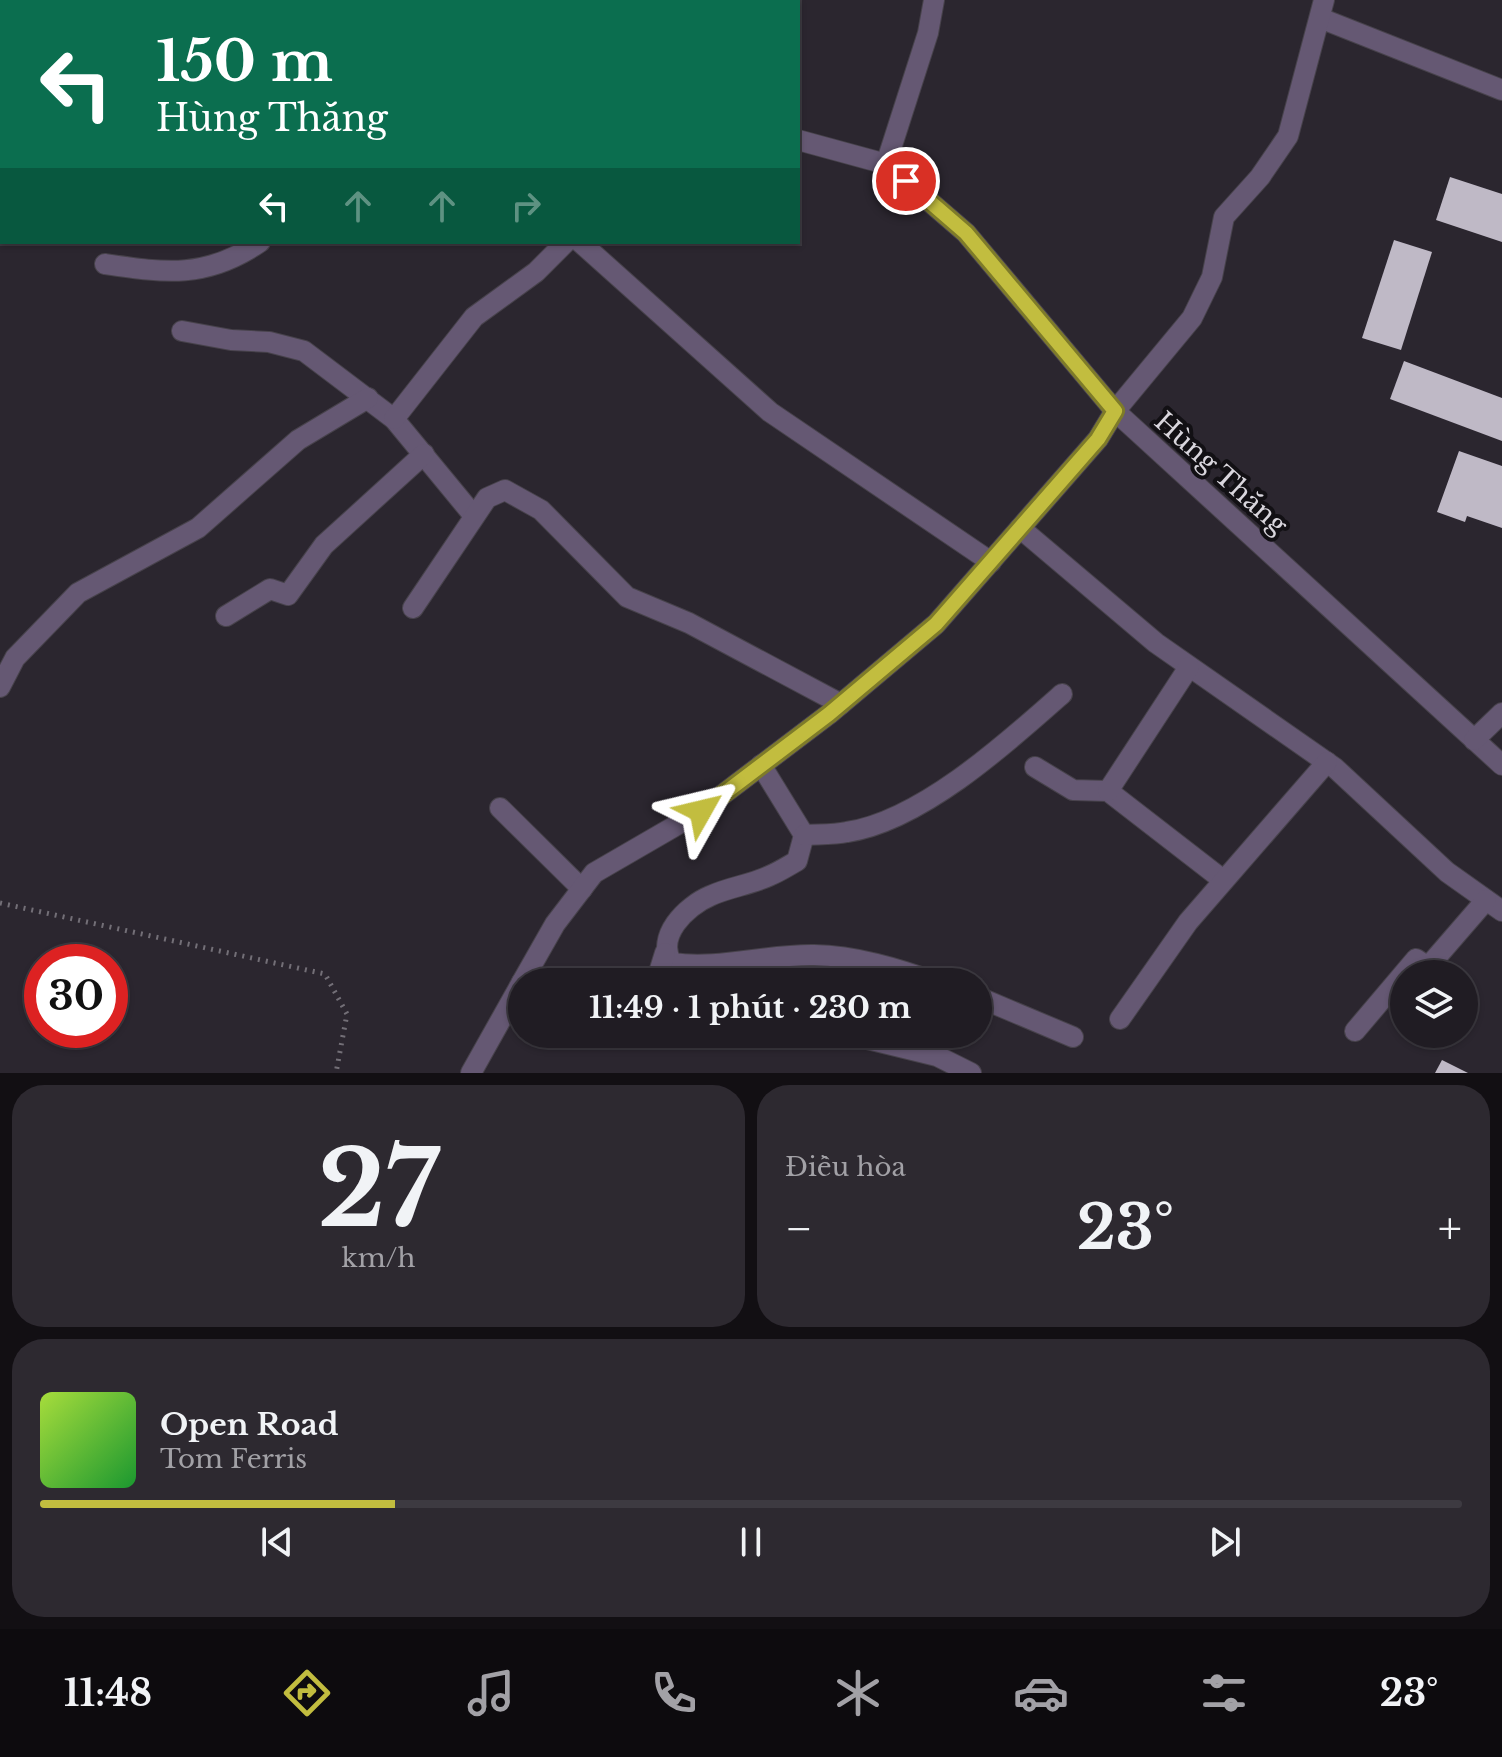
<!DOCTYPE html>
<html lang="vi">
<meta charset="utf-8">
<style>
:root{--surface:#201c23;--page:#2d2930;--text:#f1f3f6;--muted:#a2a1a6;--line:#3d3a41;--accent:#c2bd3f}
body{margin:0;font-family:"Libre Baskerville",serif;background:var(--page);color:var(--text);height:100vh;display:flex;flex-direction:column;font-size:30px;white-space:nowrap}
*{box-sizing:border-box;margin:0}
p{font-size:26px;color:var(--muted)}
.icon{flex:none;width:44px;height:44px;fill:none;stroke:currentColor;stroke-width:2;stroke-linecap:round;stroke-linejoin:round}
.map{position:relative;height:1073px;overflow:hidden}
.sheet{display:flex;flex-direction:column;gap:12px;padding:12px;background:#120f13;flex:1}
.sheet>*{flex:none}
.banner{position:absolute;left:0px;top:0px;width:800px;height:244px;box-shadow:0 2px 6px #0004,0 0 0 2px var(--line);background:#0b6e4f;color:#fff;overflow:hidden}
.controls{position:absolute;left:1390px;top:960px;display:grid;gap:16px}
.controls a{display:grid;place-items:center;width:88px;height:88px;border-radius:50%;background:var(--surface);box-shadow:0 2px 6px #0004,0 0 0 2px var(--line);font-size:40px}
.speed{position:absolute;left:24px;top:944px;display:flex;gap:16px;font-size:40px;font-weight:700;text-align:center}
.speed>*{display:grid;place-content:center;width:104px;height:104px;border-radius:50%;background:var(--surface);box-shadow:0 2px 6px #0004,0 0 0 2px var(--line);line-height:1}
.speed .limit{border:12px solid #d22;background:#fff;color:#111}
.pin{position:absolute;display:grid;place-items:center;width:68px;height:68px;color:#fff;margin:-34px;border:4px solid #fff;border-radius:50%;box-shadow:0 2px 8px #0007}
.me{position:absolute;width:88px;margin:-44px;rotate:53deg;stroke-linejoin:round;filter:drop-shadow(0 0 6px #0008)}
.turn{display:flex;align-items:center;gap:28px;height:168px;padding:0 24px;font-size:36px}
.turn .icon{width:104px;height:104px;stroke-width:2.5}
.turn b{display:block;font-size:56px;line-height:68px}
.lanes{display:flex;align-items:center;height:76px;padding:0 24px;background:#0003;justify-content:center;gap:40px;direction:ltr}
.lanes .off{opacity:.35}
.big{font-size:60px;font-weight:700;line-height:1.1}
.sheet .widget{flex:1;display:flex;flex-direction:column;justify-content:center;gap:12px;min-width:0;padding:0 28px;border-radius:32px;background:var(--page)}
.sheet .dial{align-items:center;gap:0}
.dial b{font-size:104px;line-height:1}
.song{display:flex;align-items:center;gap:24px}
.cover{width:96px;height:96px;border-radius:12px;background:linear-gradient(135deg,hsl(80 70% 55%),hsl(130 70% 35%))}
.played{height:8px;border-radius:4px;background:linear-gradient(90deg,var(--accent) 25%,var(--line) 25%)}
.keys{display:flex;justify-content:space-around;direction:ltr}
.heat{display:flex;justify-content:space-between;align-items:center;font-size:44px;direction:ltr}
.sheet .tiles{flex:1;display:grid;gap:12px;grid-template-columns:1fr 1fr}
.widget:last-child{grid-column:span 2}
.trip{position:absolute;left:508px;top:968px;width:484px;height:80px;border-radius:40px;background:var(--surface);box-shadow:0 2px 6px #0004,0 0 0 2px var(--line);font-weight:700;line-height:80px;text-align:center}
.dock{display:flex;height:128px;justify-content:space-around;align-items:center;background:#0d0b0e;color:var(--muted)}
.dock .icon{width:56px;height:56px}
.dock .active{color:var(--accent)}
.dock b{font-size:36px;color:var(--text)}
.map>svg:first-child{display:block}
.building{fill:#bfb9c6}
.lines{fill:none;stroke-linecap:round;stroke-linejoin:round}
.minor-casing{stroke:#47424b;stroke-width:22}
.path{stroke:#736f77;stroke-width:5;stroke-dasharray:2 6;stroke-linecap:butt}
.minor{stroke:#655873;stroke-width:20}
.route-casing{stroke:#7e7b29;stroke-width:20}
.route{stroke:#c2bd3f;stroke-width:14}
.labels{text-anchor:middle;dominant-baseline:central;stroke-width:8;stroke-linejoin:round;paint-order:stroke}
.street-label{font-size:26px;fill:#d9d6dd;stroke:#121014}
</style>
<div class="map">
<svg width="1502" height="1073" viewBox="0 0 1502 1073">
<rect width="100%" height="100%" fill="#2b262f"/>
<g class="building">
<path d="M1450,177L1502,194V242L1436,220Z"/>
<path d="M1394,240L1432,252L1401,350L1362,338Z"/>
<path d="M1404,361L1502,398V441L1390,399Z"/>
<path d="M1459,451L1502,466V528L1467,516L1465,522L1437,512Z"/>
<path d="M1442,1060L1468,1073H1435Z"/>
</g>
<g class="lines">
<g class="minor-casing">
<g id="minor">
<path d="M153,0V2"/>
<path d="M327,0L330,2"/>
<path d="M597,2L598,0"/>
<path d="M1320,18L1502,90"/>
<path d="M798,140L886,164L966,233L1115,411L1502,765"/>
<path d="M886,164L928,33L934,0"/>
<path d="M580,242L770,412L991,562"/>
<path d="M105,264C166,273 206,279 260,242"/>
<path d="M182,331L231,340L269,342L304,351L394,419L474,516"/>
<path d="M394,419L474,317L536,272L566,242"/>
<path d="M1020,528L1156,643L1335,768L1447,872L1502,911"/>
<path d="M413,608L487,498L505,490L541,510L627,597L689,623L841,704"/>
<path d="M226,616L270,589L288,595L324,545L424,454"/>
<path d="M0,687L15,658L78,593L198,528L298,440L368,398"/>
<path d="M1474,740L1502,713"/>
<path d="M761,765L804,835L797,861C788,866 779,872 769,876C750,885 729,887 710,896C686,906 655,937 672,963C719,970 766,954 814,955C856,956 896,968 935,982"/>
<path d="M1035,767L1073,790L1108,791L1223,880"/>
<path d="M1108,791L1189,667"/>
<path d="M500,808L582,889"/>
<path d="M804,835C818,834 833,835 847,832C921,821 1008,742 1062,694"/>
<path d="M522,982L555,924L594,873L701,811L829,714L936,624L1098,439L1115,411L1192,318L1212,277L1224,217L1260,177L1288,136L1324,0"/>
<path d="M656,982L665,953"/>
<path d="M978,997L1073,1037"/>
<path d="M1120,1019L1188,922L1327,762"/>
<path d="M1355,1031L1416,959L1428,967L1486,900"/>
<path d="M672,1034H684"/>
<path d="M847,1034L937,1056L971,1073"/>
<path d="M471,1073L522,982"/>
</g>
</g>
<path class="path" d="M0,903L325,974L347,1014L336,1073"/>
<use href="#minor" class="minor"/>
</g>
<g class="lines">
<g class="route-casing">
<path id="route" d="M701,811L829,714L936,624L1098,439L1115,411L966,233L906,181"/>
</g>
<use href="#route" class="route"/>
</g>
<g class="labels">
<g class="street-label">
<text transform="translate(1221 473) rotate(42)">Hùng Thắng</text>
</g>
</g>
</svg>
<div class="controls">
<a><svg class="icon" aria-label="layers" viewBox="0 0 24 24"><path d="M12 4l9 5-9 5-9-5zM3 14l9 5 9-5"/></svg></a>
</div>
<div class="speed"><div class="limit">30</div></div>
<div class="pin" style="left:906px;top:181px;background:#d93025"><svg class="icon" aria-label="arrive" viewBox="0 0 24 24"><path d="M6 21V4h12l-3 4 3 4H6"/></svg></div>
<svg class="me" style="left:701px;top:811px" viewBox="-20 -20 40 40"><path d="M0-17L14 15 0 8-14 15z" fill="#c2bd3f" stroke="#fff" stroke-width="4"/></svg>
<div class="trip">11:49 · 1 phút · 230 m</div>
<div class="banner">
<div class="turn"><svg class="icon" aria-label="left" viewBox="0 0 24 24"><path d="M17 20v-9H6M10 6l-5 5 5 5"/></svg><div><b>150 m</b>Hùng Thắng</div></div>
<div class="lanes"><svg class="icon" aria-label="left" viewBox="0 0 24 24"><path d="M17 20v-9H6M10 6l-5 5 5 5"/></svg><svg class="icon off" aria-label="ahead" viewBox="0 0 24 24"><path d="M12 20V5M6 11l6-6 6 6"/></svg><svg class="icon off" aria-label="ahead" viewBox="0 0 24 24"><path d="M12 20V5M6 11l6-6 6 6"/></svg><svg class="icon off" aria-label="right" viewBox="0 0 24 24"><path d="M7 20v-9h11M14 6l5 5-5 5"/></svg></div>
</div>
</div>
<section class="sheet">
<div class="tiles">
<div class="widget dial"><b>27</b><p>km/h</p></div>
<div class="widget"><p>Điều hòa</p>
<div class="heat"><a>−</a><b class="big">23°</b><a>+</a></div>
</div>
<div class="widget">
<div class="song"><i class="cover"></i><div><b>Open Road</b><p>Tom Ferris</p></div></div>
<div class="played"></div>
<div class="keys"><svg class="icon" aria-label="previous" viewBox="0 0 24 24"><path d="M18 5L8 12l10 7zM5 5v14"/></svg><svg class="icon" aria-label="pause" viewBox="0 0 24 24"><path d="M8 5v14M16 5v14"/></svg><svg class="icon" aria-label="next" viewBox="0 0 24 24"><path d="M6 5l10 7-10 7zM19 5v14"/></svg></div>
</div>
</div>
</section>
<nav class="dock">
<b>11:48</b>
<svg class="icon active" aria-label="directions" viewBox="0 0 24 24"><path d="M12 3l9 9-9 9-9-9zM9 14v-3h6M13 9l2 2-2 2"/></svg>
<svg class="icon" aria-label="music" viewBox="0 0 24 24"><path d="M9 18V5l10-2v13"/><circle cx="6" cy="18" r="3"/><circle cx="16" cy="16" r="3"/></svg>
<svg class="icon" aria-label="phone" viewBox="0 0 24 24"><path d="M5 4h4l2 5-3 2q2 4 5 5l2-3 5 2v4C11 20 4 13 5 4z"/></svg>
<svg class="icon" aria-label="climate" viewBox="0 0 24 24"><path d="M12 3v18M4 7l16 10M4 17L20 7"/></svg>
<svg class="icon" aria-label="car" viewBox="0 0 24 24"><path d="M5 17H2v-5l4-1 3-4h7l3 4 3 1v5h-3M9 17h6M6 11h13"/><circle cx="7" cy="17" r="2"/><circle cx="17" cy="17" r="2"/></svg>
<svg class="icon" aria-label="filters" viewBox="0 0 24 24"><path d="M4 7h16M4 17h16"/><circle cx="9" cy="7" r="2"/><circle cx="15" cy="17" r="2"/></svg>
<b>23°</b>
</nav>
